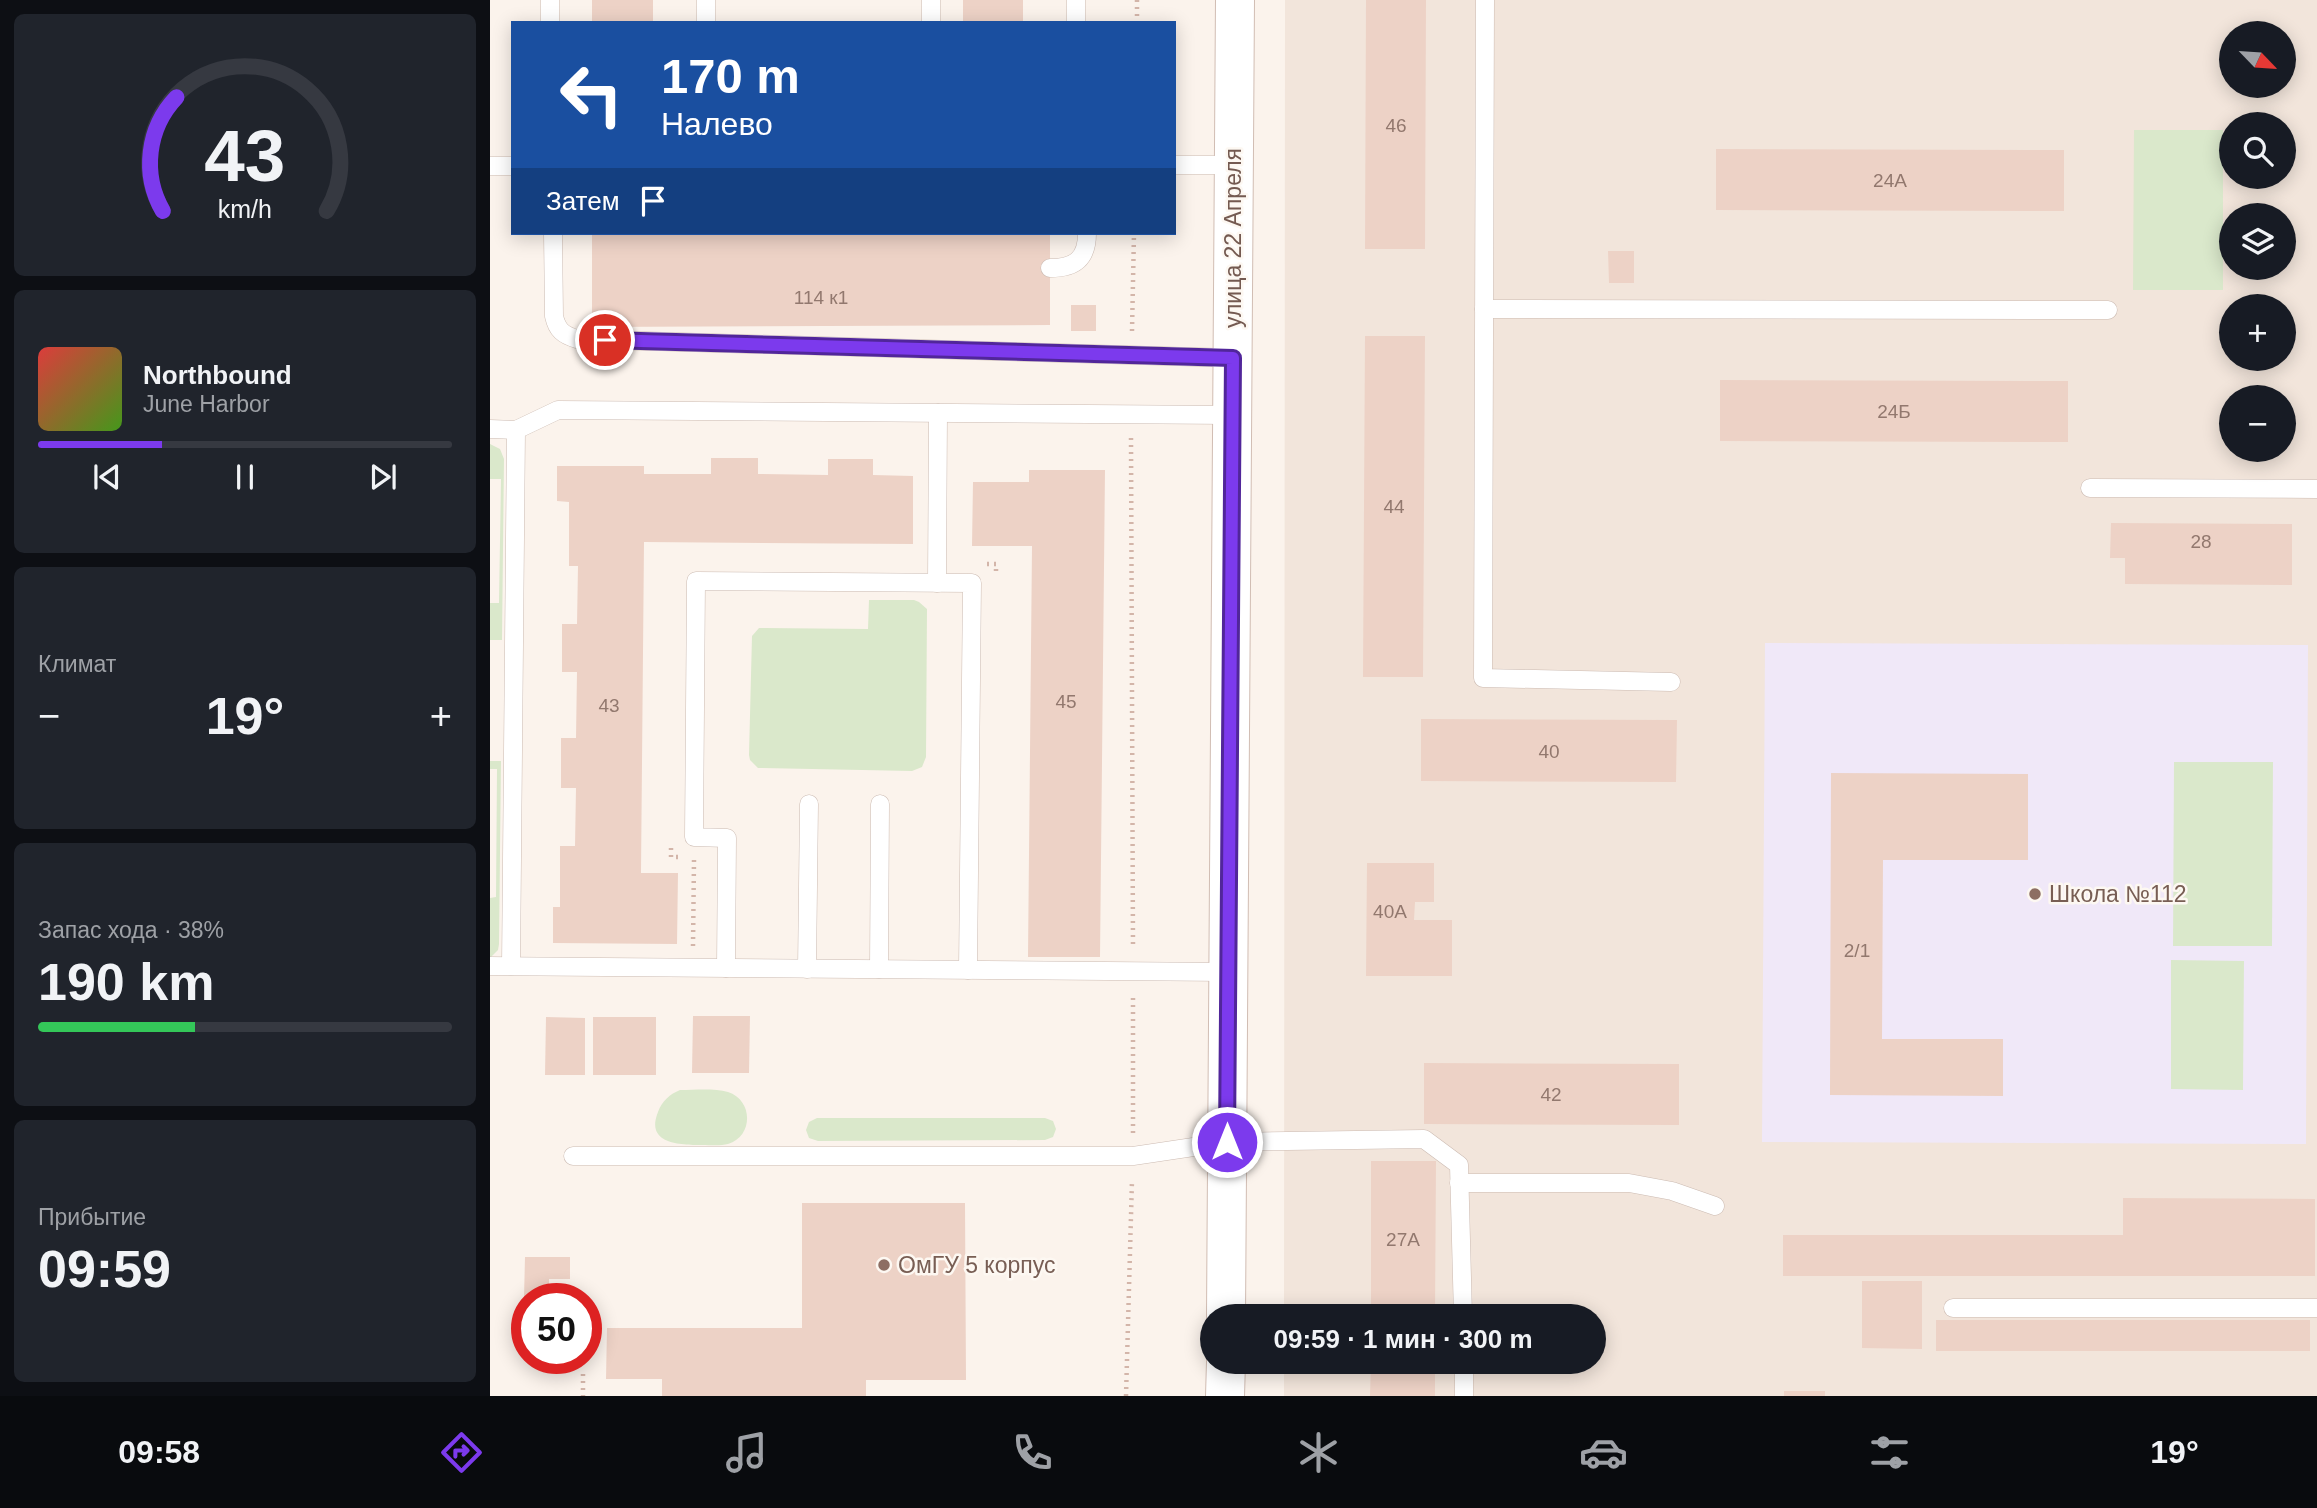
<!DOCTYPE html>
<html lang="ru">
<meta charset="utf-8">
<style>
:root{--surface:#171b24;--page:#20242c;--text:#f1f3f6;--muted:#9ea1a6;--line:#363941;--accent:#7c3aed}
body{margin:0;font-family:Arial,sans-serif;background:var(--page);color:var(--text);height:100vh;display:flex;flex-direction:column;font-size:26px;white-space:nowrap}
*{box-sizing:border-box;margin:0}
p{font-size:23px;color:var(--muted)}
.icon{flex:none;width:38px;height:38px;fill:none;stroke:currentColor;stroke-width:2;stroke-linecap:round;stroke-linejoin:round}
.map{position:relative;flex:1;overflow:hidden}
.details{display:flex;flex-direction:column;gap:14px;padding:14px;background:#0d0f14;width:490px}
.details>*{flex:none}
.guide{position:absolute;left:21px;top:21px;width:665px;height:214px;border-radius:0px;box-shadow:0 4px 18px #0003;background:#1a4fa0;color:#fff;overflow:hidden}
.needle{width:46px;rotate:115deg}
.controls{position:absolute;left:1729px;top:21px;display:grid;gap:14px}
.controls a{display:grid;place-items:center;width:77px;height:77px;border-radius:50%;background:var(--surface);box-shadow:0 4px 18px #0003;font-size:35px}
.speed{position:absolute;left:21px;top:1283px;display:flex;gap:14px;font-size:35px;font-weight:700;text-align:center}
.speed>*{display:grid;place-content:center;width:91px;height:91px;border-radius:50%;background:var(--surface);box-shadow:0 4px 18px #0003;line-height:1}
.speed .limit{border:10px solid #d22;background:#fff;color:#111}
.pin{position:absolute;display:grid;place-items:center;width:60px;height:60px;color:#fff;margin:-30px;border:4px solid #fff;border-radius:50%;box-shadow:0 2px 7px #0007}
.me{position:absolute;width:77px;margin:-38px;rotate:0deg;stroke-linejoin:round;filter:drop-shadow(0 0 5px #0008)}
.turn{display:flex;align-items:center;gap:24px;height:147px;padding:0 35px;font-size:32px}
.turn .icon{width:91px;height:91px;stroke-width:2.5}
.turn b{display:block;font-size:49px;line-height:60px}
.then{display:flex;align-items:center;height:66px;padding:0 35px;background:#0003;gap:14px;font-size:26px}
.big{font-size:52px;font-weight:700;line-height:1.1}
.details .widget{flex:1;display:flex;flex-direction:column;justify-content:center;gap:10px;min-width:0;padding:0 24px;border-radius:10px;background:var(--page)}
.details .dial{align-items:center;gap:0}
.dial svg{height:182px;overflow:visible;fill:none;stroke:var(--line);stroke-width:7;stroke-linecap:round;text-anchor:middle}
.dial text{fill:var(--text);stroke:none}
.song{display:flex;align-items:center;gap:21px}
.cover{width:84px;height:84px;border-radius:10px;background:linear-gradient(135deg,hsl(0 70% 55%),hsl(100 70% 35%))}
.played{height:7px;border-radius:4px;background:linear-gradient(90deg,var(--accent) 30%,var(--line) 30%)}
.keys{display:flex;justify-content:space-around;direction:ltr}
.heat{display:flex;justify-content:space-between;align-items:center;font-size:38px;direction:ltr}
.charge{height:10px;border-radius:5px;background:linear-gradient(90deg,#34c759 38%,var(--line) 0)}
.trip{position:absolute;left:710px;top:1304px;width:406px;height:70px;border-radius:35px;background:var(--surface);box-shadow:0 4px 18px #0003;font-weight:700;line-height:70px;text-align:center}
.tab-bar{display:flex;height:112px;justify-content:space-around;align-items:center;background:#090b0e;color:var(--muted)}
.tab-bar .icon{width:49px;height:49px}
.tab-bar .selected{color:var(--accent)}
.tab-bar b{font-size:32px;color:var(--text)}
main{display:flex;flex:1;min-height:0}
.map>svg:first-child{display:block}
.residential{fill:#f2e5db;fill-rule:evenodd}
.education{fill:#f0e8f8}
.green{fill:#dae8cb}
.building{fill:#edd2c6}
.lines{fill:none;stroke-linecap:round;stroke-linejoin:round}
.lane-casing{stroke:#ccbbb2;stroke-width:19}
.secondary-casing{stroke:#d1bdb3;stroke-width:40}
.path{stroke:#d3b5a9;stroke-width:4.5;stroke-dasharray:2 5;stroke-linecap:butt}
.lane{stroke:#fff;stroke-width:18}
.secondary{stroke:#fff;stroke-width:38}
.route-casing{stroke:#51269a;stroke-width:18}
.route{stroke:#7c3aed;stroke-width:12}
.education-dot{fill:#8d6e63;stroke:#fdf8f2;stroke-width:2.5}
.labels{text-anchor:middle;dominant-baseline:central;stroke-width:5;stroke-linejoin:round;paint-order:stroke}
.number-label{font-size:19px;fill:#92786e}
.street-label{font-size:23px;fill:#745a51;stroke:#fdf8f2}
.education-label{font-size:23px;fill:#785e54;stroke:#fdf8f2;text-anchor:start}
</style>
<main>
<section class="details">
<div class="widget dial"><svg viewBox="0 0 100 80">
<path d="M14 69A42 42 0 1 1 86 69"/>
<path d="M14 69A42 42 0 0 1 20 19" stroke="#7c3aed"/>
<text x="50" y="56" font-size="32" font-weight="700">43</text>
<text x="50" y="72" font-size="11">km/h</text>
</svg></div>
<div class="widget">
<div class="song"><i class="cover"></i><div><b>Northbound</b><p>June Harbor</p></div></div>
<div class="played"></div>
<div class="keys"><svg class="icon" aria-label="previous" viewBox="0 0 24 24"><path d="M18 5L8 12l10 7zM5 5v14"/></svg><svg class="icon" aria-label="pause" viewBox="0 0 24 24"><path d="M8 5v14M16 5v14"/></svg><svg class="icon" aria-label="next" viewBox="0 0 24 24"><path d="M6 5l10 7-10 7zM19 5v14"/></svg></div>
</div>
<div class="widget"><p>Климат</p>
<div class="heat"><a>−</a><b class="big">19°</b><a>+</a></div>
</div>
<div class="widget"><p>Запас хода · 38%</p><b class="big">190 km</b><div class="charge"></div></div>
<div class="widget"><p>Прибытие</p><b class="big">09:59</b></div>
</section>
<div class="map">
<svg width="1827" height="1396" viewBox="0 0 1827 1396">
<rect width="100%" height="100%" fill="#fbf3ec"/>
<path class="residential" d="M795,0H1827V1396H794V1362H1104V1316H794ZM1741,33H1794V86H1741ZM1741,124H1794V177H1741ZM1741,215H1794V268H1741ZM1741,306H1794V359H1741ZM1741,397H1794V450H1741Z"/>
<path class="education" d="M1275,643L1818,645L1816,1144L1272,1142Z"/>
<g class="green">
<path d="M1644,130H1733V290H1643Z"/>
<path d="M0,444L10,449L14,459L12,640H0V603H9L11,479H0Z"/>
<path d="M379,600H424L429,602L437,609L436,757L432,767L422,771L268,768L260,760L259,755L262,636L269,628H275L378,629Z"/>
<path d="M0,761H11L9,944L8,950L0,958V898L6,897L7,769H0Z"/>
<path d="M1684,762H1783L1782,946H1683Z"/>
<path d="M1681,960L1754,961L1753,1090L1681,1089Z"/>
<path d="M190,1090C205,1090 224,1088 238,1092C263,1100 264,1136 238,1144C231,1146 220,1145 212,1145C190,1145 155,1144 168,1112C172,1101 180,1094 190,1090Z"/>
<path d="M327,1118H555L563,1121L566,1129L563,1137L555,1140L328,1141L319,1138L316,1130L319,1122Z"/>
</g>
<g class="building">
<rect x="102" y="0" width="61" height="23"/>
<rect x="473" y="0" width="60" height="23"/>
<path d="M876,0H936L935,249H875Z"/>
<path d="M1226,149L1574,150V211L1226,210Z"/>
<path d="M102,233H560V325L102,327Z"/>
<path d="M1118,251H1144V283H1119Z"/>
<rect x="581" y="305" width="25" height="26"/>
<path d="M875,336H935L933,677H873Z"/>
<path d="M1230,380L1578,381V442L1230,441Z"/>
<path d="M221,458H268V474L338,475V459H383V475L423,476V544L154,542L151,873H188L187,944L63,943V907H70V846H85L86,788H71V738H86L87,672H72V624H87L88,566H79V502L67,501V466H154V474H221Z"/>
<path d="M539,470H615L610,957H538L542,546H482L483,482H539Z"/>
<path d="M1621,523L1802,524V585L1635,584V558H1620Z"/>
<path d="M931,719L1187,720L1186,782L931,781Z"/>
<path d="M1341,773L1538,774V860H1393L1392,1039H1513V1096L1340,1095Z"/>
<path d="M877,863H944V902H925L924,920H962V976H876Z"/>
<path d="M203,1016H260L259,1073H202Z"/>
<path d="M56,1017L95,1018V1075H55Z"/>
<rect x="103" y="1017" width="63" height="58"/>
<path d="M934,1063L1189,1064V1125L934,1124Z"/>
<path d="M881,1161H946L945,1316H881Z"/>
<path d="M1633,1198L1825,1199V1276H1293V1235H1633Z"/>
<path d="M312,1203H475L476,1380H376V1396H172V1379H116L117,1328H312Z"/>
<path d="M35,1257H80V1279H59V1298H34Z"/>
<path d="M1372,1281H1432V1349L1372,1348Z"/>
<rect x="1446" y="1320" width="374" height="31"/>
<path d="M881,1362H945V1396H880Z"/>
<rect x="1294" y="1391" width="41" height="5"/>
</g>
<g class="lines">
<g class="lane-casing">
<g id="lane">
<path d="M995,0L993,678L1181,682"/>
<path d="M60,23V0"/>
<path d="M216,23V0"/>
<path d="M441,23V0"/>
<path d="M586,23V0"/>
<path d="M684,165H744"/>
<path d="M0,166H23"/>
<path d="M63,233L64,316C67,330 73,335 87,339L742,358"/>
<path d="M560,268C585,268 597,259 597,233"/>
<path d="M994,309L1618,310"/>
<path d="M0,429L26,430L68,410L742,415"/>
<path d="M1600,488L1827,489"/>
<path d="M447,583L448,413"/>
<path d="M0,966L738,972"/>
<path d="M21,966L26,430"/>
<path d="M236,968L237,838L204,837L206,581L482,583L478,970"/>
<path d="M317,969L319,804"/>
<path d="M389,969L390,804"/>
<path d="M83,1156H643L737,1142L934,1139L969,1165L973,1316"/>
<path d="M969,1183H1139L1182,1191L1225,1206"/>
<path d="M1463,1308H1827"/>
<path d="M974,1362V1396"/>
</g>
</g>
<g class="secondary-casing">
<g id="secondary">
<path d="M736,1316L745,0"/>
<path d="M735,1396L736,1362"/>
</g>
</g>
<g class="path">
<path d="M647,23V0"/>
<path d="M642,331L644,233"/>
<path d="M641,438L643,947"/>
<path d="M497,564H506V574"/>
<path d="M181,848V857H191"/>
<path d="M203,946L204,860"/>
<path d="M643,1133V994"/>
<path d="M93,1374V1396"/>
<path d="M636,1396L642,1180"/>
</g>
<use href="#lane" class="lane"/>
<use href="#secondary" class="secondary"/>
</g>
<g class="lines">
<g class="route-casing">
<path id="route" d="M115,340L743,358L737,1142"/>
</g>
<use href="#route" class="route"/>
</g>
<g class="education-dot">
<circle cx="1545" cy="894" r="7"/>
<circle cx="394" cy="1265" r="7"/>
</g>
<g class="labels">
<g class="number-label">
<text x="906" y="125">46</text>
<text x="1400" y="180">24А</text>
<text x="331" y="297">114 к1</text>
<text x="1404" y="411">24Б</text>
<text x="904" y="506">44</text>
<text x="1711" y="541">28</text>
<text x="576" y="701">45</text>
<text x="119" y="705">43</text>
<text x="1059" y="751">40</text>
<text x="900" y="911">40А</text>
<text x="1367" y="950">2/1</text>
<text x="1061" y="1094">42</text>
<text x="913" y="1239">27А</text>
</g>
<g class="street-label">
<text transform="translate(743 238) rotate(-90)">улица 22 Апреля</text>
</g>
<g class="education-label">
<text x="1559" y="894">Школа №112</text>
<text x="408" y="1265">ОмГУ 5 корпус</text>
</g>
</g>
</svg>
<div class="controls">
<a><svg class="needle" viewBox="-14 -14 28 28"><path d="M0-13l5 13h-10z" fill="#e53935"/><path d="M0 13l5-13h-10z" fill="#9ea1a6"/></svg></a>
<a><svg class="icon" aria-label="search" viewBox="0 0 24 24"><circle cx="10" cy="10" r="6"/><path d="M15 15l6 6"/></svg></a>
<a><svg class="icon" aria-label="layers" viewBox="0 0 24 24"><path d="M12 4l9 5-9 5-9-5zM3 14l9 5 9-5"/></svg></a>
<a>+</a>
<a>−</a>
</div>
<div class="speed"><div class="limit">50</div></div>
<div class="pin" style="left:115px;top:340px;background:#d93025"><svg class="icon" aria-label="arrive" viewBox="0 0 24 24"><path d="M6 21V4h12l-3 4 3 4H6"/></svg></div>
<svg class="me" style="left:737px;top:1142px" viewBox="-20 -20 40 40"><circle r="17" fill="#7c3aed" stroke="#fff" stroke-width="3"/><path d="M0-11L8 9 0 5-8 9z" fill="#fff"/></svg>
<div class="trip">09:59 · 1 мин · 300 m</div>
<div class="guide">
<div class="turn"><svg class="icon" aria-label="left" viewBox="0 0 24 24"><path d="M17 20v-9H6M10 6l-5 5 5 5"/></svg><div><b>170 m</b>Налево</div></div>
<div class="then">Затем<svg class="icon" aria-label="arrive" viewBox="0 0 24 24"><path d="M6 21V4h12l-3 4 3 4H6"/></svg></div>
</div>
</div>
</main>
<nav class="tab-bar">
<b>09:58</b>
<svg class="icon selected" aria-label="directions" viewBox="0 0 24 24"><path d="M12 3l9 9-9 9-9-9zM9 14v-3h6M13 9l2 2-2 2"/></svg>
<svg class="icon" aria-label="music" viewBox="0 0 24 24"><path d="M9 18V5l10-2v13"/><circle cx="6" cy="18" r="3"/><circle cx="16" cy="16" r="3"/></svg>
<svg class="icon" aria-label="phone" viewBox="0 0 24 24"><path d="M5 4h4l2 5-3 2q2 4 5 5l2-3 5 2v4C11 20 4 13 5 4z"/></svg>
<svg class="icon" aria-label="climate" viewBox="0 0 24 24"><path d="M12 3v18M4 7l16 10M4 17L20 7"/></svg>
<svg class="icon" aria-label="car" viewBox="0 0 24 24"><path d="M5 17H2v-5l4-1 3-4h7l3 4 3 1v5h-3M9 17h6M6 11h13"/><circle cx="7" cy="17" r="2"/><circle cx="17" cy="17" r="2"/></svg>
<svg class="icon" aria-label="filters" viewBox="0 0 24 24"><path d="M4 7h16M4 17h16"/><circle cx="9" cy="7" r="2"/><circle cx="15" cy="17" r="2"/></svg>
<b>19°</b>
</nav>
